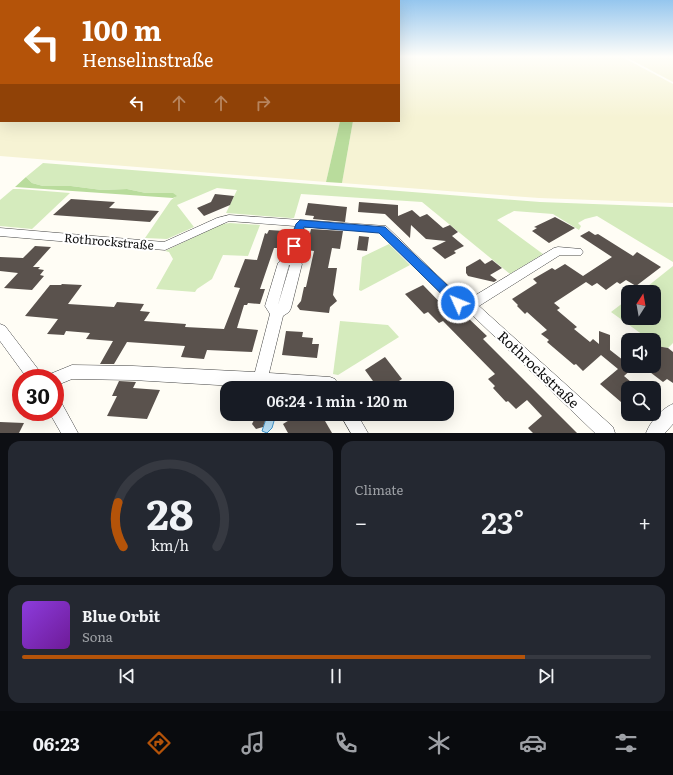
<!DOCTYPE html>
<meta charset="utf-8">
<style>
:root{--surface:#171b24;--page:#242831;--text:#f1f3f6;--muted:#9ea1a6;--line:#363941;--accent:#b45309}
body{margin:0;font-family:Literata,serif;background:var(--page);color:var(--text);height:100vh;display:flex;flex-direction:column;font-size:15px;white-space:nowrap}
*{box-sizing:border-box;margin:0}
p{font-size:13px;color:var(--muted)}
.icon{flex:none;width:22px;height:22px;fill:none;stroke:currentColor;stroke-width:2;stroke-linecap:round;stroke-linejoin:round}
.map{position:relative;height:433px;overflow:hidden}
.sheet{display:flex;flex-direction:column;gap:8px;padding:8px;background:#0d0f14;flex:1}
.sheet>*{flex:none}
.banner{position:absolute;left:0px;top:0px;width:400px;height:122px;box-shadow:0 4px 16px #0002;background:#b45309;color:#fff;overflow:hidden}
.needle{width:26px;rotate:11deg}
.fabs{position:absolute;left:621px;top:285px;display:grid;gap:8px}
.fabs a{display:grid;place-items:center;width:40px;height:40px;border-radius:8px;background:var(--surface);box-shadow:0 4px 16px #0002;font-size:20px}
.speed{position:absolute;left:12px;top:369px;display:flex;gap:8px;font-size:20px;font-weight:700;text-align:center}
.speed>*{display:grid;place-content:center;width:52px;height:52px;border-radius:50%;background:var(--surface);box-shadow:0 4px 16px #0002;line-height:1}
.speed .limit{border:6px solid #d22;background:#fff;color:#111}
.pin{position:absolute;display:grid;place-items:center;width:34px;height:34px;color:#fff;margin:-17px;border-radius:8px;box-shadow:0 2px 6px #0006}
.me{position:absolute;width:44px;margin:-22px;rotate:314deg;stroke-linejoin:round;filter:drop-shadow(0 0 3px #0008)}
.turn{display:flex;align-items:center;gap:14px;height:84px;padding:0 16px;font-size:18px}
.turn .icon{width:52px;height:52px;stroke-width:2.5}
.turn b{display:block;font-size:28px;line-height:34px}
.lanes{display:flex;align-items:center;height:38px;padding:0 16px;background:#0003;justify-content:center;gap:20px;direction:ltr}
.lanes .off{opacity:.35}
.big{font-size:30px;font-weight:600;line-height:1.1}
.sheet .card{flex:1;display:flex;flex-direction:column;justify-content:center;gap:6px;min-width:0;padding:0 14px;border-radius:12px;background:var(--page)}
.sheet .dial{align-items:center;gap:0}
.dial svg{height:104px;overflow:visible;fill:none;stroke:var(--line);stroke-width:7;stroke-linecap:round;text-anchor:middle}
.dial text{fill:var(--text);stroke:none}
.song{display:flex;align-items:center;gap:12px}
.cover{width:48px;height:48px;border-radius:6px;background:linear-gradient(135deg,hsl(270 70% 55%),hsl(280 70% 35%))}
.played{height:4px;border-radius:2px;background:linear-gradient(90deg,var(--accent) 80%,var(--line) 80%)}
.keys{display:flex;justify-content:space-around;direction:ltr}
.heat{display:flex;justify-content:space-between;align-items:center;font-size:22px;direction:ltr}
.sheet .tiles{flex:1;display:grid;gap:8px;grid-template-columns:1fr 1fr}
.card:last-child{grid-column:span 2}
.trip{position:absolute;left:220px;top:381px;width:234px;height:40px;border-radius:12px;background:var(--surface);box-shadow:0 4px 16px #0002;font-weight:600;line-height:40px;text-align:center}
.tabs{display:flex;height:64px;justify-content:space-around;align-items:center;background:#090b0e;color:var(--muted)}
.tabs .icon{width:28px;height:28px}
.tabs .on{color:var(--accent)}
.tabs b{font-size:18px;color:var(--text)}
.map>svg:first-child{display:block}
.farmland{fill:#f6f3d4}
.green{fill:#d5ebbd}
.forest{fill:#b9dc9c}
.water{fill:#b9e0f7;stroke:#3f96cf}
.building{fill:#5a524d}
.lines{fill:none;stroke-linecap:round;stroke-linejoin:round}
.street-casing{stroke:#444;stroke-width:1}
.street{fill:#fff;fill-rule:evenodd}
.route{fill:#1a73e8;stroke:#114b97}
.labels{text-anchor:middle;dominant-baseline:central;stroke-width:4;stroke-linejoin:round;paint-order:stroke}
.street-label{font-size:12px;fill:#111;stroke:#fff}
.near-street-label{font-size:14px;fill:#111;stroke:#fff}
</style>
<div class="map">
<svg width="673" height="433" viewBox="0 0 673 433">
<rect width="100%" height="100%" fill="#fffdf5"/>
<g class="farmland">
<path d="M399,57H622L673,84V203L539,198L342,183L353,121H399Z"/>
<path d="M626,57H673V82Z"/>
<path d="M0,72L1,121H340L326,182L0,156Z"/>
</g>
<g class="green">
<path d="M43,163L540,202L673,207V262L597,216L585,219L578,223L581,226L579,230L553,214L514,211L497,220L543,254L510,274L422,202L301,194L294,218H291L226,213L237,190L217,188L177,205L194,227L167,239L145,238L171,200L175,197L162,193H146L127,189L102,190L71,186H43L32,183L26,177Z"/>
<path d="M13,189H20L70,193L32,229L0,226V200Z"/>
<path d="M230,223L260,225L248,256L223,255L212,279L197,289L195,292L156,289L173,259L169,252L165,251L222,224Z"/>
<path d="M389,244L410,265L361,291L359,290L362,257Z"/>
<path d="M673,266V343L668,348L657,346L654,343V340H650L611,312L628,299V318H654V292H636L641,289L643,290Z"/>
<path d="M340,321L388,325L399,337L338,375L333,374Z"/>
</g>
<g class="forest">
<path d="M340,121H353L342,183L326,182Z"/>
<path d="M26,177L32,183L43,186H71L102,190L127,189L146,193H173L177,196L173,198L15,187Z"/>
</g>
<path class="water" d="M263,414H276L272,428L267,433L262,431L266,419Z"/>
<g class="building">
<path d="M215,194L234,196L230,205L204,216L197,208L211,202Z"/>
<path d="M71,199L115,202L109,208L159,211L150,222L53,215Z"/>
<path d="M359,202L398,205V216L412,210L420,217L427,214L443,228L450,225L458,232L452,236L464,246L454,251L456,253L445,259L432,248L446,241L426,239L411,225L410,238L385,214L358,212Z"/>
<path d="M308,203L347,207L345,222L313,219L314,216L305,215Z"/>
<path d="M555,217L575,228L549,243L532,231L537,228L534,227Z"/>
<path d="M311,229L343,231L340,249L332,248L328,268H337L333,295L337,301L330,307L329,313L300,310L297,306L301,301L304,287H306L314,251L306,250Z"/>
<path d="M269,230L285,231L284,235H287L284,248H274L260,289H265L260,304L248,303L247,305H244L237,328L258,330L252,352L207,350L204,359L181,357L185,346L127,342L114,364H100L113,341L86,339L90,333L66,331L64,335L47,334L58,319L25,316L50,285H61L62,284L82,285L68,304L114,307L117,302L144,304L140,311L150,312L144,321L186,324L185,327L224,329L240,288L234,287L245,259L257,260L265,233L267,234Z"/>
<path d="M589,231L595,235L598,234L633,256L637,252L661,267L636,286L626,280L620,284L617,282L606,290L597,283L592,286L586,282L554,303L560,308L557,310L577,327L574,329L590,342L593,339L599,344V331L610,335V350L628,364V366L633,368L624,376L638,388H628V408L600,384L618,369L601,355L583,371L576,364L574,365L547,342L549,340L541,334L547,330L527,312L525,314L517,306L518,305L512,299L537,283L533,279L552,268L555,270L565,264L583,276L612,257L580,236Z"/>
<path d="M359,236L369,237L367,251L357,250Z"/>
<path d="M35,246L51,247L33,267H40L38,269L44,270L40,275L44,276L32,290L4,288L18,273L0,271V257L23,258Z"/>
<path d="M480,259L485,264L492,260L502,268L490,275L497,280L494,282L468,276L466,273V267Z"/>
<path d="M423,285L459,322L467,317L487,336L483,339L577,433H533L528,428L542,416L527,400L516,409L508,401L506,402L493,388L495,386L488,379L495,374L443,321L439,323L428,312L424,314L405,294Z"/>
<path d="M286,331L303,332L302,337L313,338L312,344H319L317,358L282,355Z"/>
<path d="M657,346L668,348L673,352V383L667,379L663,382L642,366H654V349Z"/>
<path d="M385,357L402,379L388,388H378L365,370Z"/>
<path d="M119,381L136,382L133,388L160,390L147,419L107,416L117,396H112Z"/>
<path d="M299,414H321L332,433H288L283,424Z"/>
<path d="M261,416L265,421L263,427L256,429L252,424L255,418Z"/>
<path d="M0,422L24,423L19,433H0Z"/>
</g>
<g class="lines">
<g class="street-casing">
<g id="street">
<path d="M229,215L386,226L461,298L469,299L554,248L558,247L581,249L583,252L581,255H560L479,306L613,427L615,433H595L467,310L454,307L379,232L305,227L297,257L302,264L291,308L289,312L283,316L269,373L330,377L335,379L340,388H269L133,380L72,379L55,386V378H48L50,374L72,365L133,366L255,372L270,314L265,306L278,263L286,256L295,226L229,221L165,250L0,236V228L164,242L217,218ZM289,265H290L278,305Z"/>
<path d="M0,324L5,326L41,373L43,378H27L0,341Z"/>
<path d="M55,400L61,402L78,433H61L49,412H55Z"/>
<path d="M673,404V424L665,433H646C650,422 662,408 673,404Z"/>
<path d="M340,414H357L368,433H351Z"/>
</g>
</g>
<use href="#street" class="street"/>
</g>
<linearGradient id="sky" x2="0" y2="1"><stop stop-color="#95c6ee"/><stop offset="0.48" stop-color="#fffefa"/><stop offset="1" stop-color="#fffefa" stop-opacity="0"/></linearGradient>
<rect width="673" height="118" fill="url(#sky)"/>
<path class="route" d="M300,220L385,227L462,299L463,303L462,306L458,307L454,306L379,233L304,227L298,249H291L289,246L296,224Z"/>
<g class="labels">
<g class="street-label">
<text transform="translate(109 241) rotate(5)">Rothrockstraße</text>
</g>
<g class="near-street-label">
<text transform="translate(539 369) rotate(43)">Rothrockstraße</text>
</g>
</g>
</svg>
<div class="fabs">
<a><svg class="needle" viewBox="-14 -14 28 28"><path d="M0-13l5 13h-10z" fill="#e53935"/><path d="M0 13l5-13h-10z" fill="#9ea1a6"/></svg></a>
<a><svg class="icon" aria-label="sound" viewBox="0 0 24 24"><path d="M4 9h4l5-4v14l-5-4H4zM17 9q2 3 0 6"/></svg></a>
<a><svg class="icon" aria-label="search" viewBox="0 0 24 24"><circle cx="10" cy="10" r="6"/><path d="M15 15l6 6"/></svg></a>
</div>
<div class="speed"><div class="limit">30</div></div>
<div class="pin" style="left:294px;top:246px;background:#d93025"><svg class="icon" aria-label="arrive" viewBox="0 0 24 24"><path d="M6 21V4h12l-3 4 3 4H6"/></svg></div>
<svg class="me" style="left:458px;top:303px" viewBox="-20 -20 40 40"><circle r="17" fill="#1a73e8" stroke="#fff" stroke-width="3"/><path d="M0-11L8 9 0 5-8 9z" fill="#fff"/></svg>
<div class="trip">06:24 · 1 min · 120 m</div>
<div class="banner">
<div class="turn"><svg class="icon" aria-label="left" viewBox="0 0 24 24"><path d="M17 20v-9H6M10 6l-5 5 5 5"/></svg><div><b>100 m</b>Henselinstraße</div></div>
<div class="lanes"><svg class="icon" aria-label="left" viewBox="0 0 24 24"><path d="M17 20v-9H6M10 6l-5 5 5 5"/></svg><svg class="icon off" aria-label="ahead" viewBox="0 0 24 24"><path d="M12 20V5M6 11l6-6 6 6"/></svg><svg class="icon off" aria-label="ahead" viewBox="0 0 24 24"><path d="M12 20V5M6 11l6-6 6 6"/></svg><svg class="icon off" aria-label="right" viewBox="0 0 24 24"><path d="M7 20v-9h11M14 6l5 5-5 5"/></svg></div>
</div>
</div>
<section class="sheet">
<div class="tiles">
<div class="card dial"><svg viewBox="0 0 100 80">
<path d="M14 69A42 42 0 1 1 86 69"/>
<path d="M14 69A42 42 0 0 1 10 35" stroke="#b45309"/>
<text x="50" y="56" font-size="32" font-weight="700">28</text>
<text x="50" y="72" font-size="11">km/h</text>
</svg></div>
<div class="card"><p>Climate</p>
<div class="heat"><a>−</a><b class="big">23°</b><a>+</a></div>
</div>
<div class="card">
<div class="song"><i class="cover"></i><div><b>Blue Orbit</b><p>Sona</p></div></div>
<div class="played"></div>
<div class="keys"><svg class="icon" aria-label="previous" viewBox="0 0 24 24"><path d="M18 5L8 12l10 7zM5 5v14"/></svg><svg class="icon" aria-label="pause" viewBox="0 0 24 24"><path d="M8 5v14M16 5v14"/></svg><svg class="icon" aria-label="next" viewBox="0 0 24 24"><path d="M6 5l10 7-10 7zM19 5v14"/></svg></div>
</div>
</div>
</section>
<nav class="tabs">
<b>06:23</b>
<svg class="icon on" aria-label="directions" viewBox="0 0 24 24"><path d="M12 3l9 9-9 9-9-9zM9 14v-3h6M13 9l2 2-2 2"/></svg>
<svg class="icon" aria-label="music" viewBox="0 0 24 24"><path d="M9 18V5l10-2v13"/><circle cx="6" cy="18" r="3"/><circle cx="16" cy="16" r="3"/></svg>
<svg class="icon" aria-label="phone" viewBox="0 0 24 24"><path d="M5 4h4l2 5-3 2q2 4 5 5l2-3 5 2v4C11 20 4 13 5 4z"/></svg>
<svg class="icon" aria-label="climate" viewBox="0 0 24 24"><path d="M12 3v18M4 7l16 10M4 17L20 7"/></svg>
<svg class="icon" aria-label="car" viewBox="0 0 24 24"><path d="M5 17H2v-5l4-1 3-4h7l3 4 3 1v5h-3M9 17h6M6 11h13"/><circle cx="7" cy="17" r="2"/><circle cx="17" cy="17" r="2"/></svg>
<svg class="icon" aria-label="filters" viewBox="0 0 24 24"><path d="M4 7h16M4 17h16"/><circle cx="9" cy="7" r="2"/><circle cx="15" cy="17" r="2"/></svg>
</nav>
